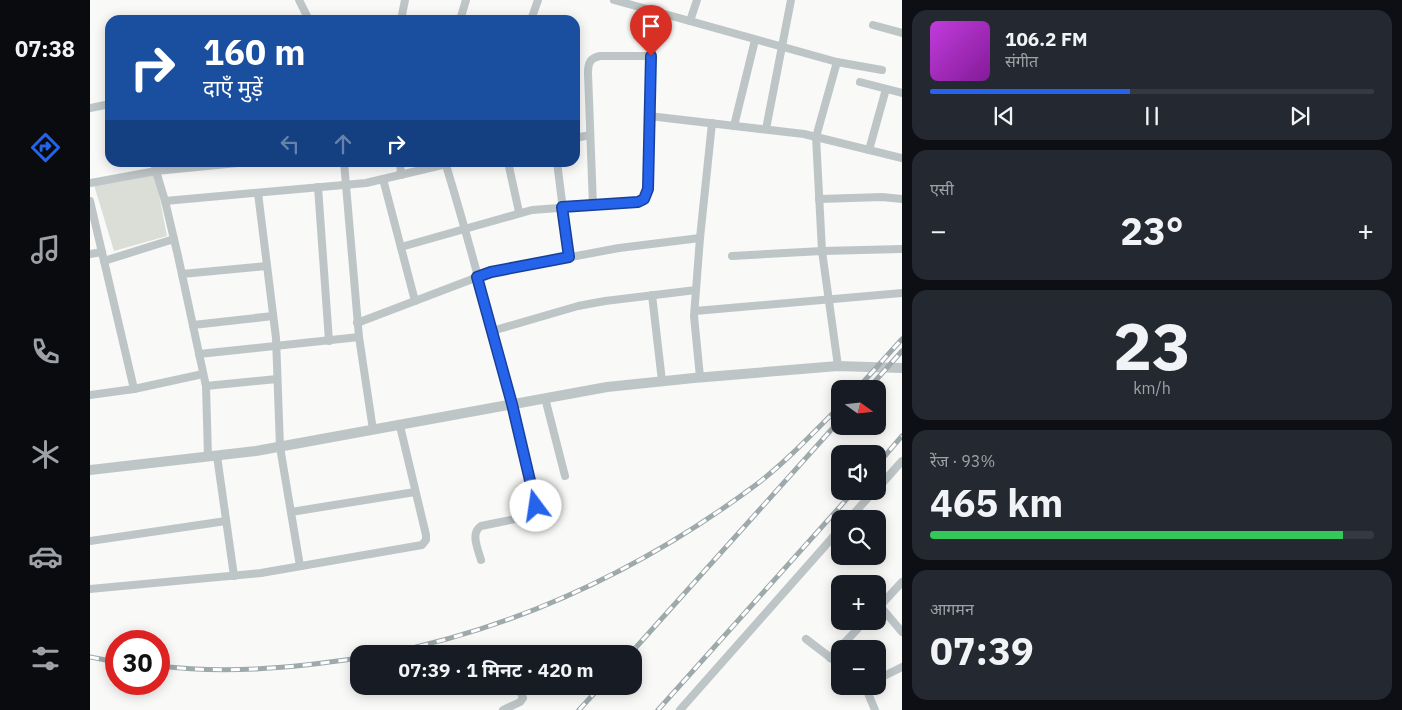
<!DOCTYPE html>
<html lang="hi">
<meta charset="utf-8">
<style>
:root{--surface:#171b24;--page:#242831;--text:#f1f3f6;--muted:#9ea1a6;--line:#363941;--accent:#2563eb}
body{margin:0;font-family:"IBM Plex Sans","Noto Sans Devanagari",sans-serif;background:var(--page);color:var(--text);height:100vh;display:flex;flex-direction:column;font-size:19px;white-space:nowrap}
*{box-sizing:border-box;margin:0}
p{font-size:16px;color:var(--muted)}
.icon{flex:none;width:28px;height:28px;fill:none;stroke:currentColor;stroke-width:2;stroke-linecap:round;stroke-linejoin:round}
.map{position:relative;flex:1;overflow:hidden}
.details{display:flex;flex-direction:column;gap:10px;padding:10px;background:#0d0f14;width:500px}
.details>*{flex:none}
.hud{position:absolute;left:15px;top:15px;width:475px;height:152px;border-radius:15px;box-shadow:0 2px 12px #0003;background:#1a4fa0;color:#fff;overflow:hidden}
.needle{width:32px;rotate:105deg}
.controls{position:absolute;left:741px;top:380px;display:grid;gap:10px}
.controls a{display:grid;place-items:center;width:55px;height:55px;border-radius:10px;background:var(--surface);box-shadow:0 2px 12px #0003;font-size:25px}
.speed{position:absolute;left:15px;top:630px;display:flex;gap:10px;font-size:25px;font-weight:700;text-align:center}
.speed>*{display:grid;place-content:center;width:65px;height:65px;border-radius:50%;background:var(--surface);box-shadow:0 2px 12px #0003;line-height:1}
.speed .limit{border:8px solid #d22;background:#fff;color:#111}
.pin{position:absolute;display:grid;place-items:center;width:42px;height:42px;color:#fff;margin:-51px -21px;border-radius:50% 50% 50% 0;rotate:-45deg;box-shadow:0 0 5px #0007}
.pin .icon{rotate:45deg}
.me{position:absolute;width:55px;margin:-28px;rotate:346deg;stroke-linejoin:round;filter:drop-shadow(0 0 4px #0008)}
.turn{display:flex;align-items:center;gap:18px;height:105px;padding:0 15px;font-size:22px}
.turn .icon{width:65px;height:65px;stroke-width:2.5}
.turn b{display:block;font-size:35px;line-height:42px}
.lanes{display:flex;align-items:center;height:48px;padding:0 15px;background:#0003;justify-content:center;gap:25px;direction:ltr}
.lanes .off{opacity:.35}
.big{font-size:38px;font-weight:700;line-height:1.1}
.details .tile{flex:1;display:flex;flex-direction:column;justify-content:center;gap:8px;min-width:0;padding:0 18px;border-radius:15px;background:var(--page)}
.details .dial{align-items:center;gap:0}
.dial b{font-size:65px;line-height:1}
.song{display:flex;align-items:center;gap:15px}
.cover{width:60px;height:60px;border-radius:8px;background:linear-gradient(135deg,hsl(290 70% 55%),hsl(290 70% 35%))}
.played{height:5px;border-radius:2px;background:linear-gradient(90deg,var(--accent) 45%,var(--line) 45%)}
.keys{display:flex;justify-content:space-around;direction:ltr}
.heat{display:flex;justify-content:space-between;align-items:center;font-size:28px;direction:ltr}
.charge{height:8px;border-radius:4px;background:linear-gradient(90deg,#34c759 93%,var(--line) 0)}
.trip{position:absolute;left:260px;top:645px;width:292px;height:50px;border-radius:15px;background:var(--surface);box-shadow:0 2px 12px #0003;font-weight:700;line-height:50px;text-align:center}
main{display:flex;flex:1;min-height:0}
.dock{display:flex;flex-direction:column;width:90px;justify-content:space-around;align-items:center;background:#090b0e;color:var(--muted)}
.dock .icon{width:35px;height:35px}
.dock .on{color:var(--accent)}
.dock b{font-size:22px;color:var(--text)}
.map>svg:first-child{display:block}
.green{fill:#dbded6}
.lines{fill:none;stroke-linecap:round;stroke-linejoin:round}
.minor{stroke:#bec5c7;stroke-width:8}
.tertiary{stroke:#bec5c7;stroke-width:10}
.rail-casing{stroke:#9ea9ac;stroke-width:5}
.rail{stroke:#fff;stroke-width:3;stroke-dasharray:9;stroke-linecap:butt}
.route-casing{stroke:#184099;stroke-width:12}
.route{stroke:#2563eb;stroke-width:9}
</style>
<main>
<nav class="dock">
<b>07:38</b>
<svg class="icon on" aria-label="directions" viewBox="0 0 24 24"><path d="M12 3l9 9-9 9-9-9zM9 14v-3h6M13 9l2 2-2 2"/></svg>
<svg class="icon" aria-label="music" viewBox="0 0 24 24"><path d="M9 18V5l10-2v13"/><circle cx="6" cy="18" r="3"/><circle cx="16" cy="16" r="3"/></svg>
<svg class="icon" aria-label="phone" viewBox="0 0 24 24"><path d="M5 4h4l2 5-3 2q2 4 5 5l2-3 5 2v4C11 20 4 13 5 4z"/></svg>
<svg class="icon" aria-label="climate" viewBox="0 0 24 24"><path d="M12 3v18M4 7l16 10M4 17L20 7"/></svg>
<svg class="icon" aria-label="car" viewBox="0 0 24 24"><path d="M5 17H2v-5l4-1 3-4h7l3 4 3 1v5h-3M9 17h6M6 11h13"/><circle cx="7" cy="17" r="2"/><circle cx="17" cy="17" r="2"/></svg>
<svg class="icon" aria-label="filters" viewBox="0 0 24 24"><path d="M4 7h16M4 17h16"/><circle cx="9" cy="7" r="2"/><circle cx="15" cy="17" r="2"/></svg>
</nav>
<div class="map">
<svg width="812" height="710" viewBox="0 0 812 710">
<rect width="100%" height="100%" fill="#f9f9f7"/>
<path class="green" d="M65,174L77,236L24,251L4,185Z"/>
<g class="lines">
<g class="minor">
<path d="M209,0L219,20"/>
<path d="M524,0L747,62L792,70"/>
<path d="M311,20L315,0"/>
<path d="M370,20L376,0"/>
<path d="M441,20L448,0"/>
<path d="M600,21L607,0"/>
<path d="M783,25L812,33"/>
<path d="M747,62L726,137L732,251L748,366"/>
<path d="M770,82L812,93"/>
<path d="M0,108L20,104"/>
<path d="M559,116L714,134L812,158"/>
<path d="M644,126L665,40"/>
<path d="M676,129L701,0"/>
<path d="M485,138L500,135"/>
<path d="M779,150L796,89"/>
<path d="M64,162L66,171L158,162"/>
<path d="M254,162L269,337L283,430"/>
<path d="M310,162L311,175"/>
<path d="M418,162L429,212"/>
<path d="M467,162L479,257"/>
<path d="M356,165C390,277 419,392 446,506L444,514L440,516L391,526C380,533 388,549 391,560"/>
<path d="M293,179L325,301"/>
<path d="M0,183L66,171L75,201L88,256L116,386L118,457"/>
<path d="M228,187L239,341"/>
<path d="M168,193L186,338L190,447L210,566"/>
<path d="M729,199L792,197L812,199"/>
<path d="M0,201L44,389"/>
<path d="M75,201L276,183L365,162"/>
<path d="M503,206L498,73C498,63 500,58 510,56H561"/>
<path d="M311,247L442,210L548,202L554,199L558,189L561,56L569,13"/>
<path d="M0,254L12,252"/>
<path d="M642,256L732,251L812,249"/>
<path d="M14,261L84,239"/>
<path d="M92,274L177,266"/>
<path d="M562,295L572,381"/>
<path d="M605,311L812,293"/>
<path d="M267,323L401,272L529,248L610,238"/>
<path d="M103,325L183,316"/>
<path d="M402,331L488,306L515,301L606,290"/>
<path d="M109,354L269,337"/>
<path d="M610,377L604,316L610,238L622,123"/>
<path d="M116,386L187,379"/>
<path d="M0,395L44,389L113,374"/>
<path d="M455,398L475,476"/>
<path d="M127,456L144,576"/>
<path d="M788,488L812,461"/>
<path d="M201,512L325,492"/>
<path d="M759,519L784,491"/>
<path d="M0,541L136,521"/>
<path d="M0,589L171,573L332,545L336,540V535L310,426"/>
<path d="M790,606L812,632"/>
<path d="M788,608L812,582"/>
<path d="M716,639L750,665"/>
<path d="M740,658L775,621"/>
<path d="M788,679L812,667"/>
<path d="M775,686L785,710"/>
<path d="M413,710L430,702L433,698L428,686"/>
<path d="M590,710L750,529"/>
</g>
<path class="tertiary" d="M0,470L166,451L517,387L604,378L748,366L812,368"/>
<g class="rail-casing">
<g id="rail">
<path d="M767,389L812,339"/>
<path d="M778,389L812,351"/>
<path d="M788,464L812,436"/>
<path d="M294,654C430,627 556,567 667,484C697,461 723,433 750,406"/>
<path d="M540,654L750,420"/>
<path d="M0,657L26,662"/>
<path d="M69,666C136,674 202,668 269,658"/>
<path d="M489,710L511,686"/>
<path d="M568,710L764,491"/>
</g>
</g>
<use href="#rail" class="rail"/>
</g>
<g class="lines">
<g class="route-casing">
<path id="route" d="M446,506L422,404L387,277L401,272L479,257L472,207L548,202L554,199L558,189L561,56"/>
</g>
<use href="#route" class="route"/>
</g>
</svg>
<div class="controls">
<a><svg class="needle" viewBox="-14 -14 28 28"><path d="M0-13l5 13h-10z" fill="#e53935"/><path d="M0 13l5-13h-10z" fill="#9ea1a6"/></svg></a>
<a><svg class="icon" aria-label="sound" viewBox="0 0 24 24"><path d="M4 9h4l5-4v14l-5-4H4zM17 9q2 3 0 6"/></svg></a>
<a><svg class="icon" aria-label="search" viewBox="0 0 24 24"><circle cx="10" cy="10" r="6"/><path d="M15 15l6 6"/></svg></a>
<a>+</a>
<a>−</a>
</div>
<div class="speed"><div class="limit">30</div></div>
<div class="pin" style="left:561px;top:56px;background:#d93025"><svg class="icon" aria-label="arrive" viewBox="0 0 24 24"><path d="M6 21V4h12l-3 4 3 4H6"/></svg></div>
<svg class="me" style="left:446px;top:506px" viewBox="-20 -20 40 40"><circle r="19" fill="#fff"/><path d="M0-13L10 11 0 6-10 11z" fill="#2563eb"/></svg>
<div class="trip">07:39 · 1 मिनट · 420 m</div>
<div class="hud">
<div class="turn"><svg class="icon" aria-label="right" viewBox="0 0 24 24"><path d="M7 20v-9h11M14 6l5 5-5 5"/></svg><div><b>160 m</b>दाएँ मुड़ें</div></div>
<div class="lanes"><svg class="icon off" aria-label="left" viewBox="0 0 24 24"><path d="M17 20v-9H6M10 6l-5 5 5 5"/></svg><svg class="icon off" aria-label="ahead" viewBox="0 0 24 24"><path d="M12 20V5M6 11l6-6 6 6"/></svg><svg class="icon" aria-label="right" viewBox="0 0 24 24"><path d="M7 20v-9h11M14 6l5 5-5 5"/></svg></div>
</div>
</div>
<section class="details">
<div class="tile">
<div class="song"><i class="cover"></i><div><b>106.2 FM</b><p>संगीत</p></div></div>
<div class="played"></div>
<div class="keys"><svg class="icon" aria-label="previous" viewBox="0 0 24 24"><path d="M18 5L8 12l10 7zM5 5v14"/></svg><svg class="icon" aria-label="pause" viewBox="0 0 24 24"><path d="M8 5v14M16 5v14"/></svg><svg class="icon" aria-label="next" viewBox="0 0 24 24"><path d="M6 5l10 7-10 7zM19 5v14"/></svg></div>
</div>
<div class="tile"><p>एसी</p>
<div class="heat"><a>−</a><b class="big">23°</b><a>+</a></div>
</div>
<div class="tile dial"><b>23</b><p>km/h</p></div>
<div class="tile"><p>रेंज · 93%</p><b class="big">465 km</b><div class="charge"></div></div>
<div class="tile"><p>आगमन</p><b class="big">07:39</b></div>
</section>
</main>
